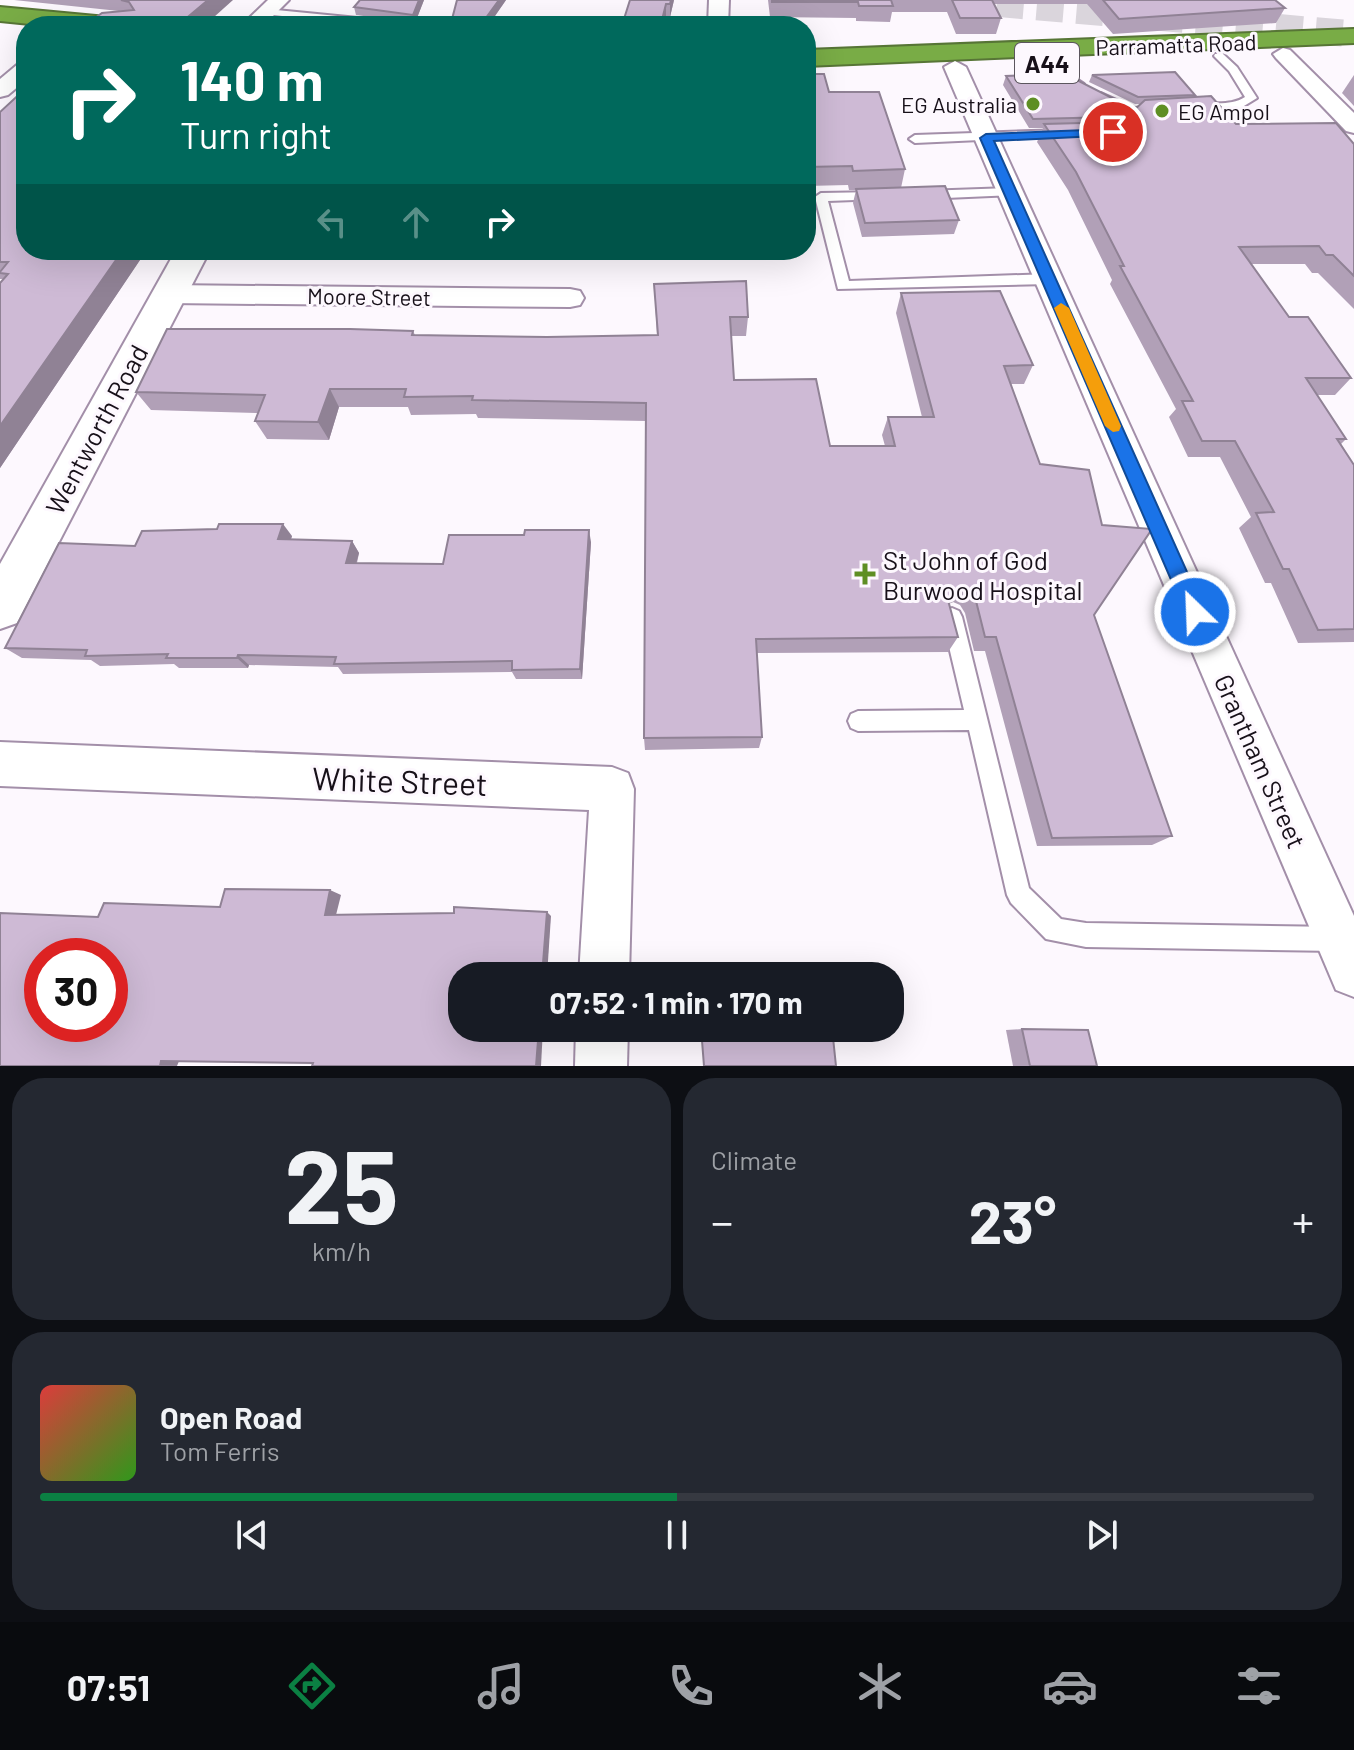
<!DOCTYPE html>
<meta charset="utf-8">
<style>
:root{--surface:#171b24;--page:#242831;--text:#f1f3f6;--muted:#9ea1a6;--line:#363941;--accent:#0b8043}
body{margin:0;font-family:Barlow,sans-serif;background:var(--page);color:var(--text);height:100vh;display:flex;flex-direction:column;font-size:30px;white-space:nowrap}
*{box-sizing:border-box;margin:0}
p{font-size:26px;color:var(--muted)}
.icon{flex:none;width:44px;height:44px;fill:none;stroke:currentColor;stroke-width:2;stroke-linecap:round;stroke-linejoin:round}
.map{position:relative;height:1066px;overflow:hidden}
.sheet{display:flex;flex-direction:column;gap:12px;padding:12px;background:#0d0f14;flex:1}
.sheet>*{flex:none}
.banner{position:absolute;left:16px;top:16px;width:800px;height:244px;border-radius:32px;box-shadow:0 8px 32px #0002;background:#00695c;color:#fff;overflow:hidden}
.speed{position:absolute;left:24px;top:938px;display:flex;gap:16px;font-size:40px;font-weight:700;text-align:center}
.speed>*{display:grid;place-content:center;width:104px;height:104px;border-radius:50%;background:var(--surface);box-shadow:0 8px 32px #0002;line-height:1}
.speed .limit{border:12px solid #d22;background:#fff;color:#111}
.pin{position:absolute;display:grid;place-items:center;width:68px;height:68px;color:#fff;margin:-34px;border:4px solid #fff;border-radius:50%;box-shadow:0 2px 8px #0007}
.me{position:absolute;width:88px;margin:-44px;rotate:336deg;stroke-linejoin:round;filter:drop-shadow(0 0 6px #0008)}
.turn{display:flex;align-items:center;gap:28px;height:168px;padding:0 32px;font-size:36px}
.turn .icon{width:104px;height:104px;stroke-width:2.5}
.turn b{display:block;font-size:56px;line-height:68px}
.lanes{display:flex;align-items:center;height:76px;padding:0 32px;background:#0003;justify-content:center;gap:40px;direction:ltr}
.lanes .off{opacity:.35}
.big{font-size:60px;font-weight:700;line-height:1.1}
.sheet .widget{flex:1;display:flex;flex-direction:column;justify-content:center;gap:12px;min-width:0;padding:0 28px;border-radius:32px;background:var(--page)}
.sheet .dial{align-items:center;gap:0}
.dial b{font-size:104px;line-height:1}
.song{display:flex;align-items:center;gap:24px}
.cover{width:96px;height:96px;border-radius:12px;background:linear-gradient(135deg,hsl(0 70% 55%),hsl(110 70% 35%))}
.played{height:8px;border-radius:4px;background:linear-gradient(90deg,var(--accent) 50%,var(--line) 50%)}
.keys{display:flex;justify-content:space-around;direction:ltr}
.heat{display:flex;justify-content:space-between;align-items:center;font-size:44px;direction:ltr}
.sheet .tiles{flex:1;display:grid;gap:12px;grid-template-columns:1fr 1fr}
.widget:last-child{grid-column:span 2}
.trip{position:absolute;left:448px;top:962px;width:456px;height:80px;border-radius:32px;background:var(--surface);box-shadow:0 8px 32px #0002;font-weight:700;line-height:80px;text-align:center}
.menu{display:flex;height:128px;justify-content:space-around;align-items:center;background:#090b0e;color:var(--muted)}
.menu .icon{width:56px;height:56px}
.menu .selected{color:var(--accent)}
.menu b{font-size:36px;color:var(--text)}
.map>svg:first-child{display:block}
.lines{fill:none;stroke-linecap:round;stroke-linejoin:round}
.highway-tunnel{stroke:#dad5dc;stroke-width:27;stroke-dasharray:27 13;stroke-linecap:butt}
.lane-casing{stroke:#a38fa9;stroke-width:4}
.street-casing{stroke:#a38fa9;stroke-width:4}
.secondary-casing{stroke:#a38fa9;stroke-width:4}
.highway-casing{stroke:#577536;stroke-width:4}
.lane{fill:#fff;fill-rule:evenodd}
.street{fill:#fff;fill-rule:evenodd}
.secondary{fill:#fff;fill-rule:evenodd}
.highway{fill:#79ac46;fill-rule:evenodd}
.wall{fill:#b1a0b7}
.shaded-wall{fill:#908295}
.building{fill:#cebad5;stroke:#908295;stroke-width:2;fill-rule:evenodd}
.route{fill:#1a73e8;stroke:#114b97;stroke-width:2}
.slow{fill:#f59e0b}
.poi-dot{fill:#5e8e24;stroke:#fdf8fe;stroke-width:3}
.labels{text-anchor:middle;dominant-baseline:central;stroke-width:6;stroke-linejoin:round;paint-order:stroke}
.far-street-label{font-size:22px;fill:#171019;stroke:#fdf8fe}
.far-poi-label{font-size:22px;fill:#171019;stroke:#fdf8fe;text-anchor:end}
.shield{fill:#fdf8fe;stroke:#5c565e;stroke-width:2}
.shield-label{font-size:24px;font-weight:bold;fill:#171019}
.street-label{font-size:26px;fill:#171019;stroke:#fdf8fe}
.poi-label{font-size:26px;fill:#171019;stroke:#fdf8fe;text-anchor:start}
.near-street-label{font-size:32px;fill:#171019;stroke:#fdf8fe}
</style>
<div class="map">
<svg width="1354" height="1066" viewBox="0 0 1354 1066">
<rect width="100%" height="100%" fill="#fdf8fe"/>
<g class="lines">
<path class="highway-tunnel" d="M957,0L1354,34"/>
<g class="lane-casing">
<g id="lane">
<path d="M266,9L409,23L414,26H378L263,14V10Z"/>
<path d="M1215,54H1223L1237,67L1257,98L1239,109L1198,111L1192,108C1208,99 1229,108 1245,97L1229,71L1214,56Z"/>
<path d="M1041,61H1049L1084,84L1075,86L1041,65Z"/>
<path d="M1101,93L1134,108L1156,107L1162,110C1141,123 1117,108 1097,98V94Z"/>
<path d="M1062,130L1066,132V136L915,143L909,139L915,135Z"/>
<path d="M1010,188L1016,192L1014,195L923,199L917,195L923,191Z"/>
<path d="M878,192L882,193V199L828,201L849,281L1049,274L1056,279L1049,284L838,289L815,197L821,193Z"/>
<path d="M952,608L959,611L962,617L1029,888L1061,919L1086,923L1337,927L1346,930L1349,939L1346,948L1337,951L1086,947L1046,939L1011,903L1007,895L969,730L858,731L851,728L848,721L851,714L858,711L964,710L942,617L945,611Z"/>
</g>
</g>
<g class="street-casing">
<g id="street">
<path d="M268,0H289L263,26H241Z"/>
<path d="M709,0H729L728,26H708Z"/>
<path d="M1283,48L1290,50L1354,113V133L1346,131L1276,58L1273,54Z"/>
<path d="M955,61L966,67L1354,916V997L1336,990L944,67Z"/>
<path d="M26,63V80L8,95L0,97V79L18,64Z"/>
<path d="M168,285L570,289L580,291L584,298L580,305L570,307L168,303L158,301L154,294L158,287Z"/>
<path d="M0,742L612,767L628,773L634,789L629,976H579L589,810L0,786Z"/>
<path d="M576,1028H628L627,1066H575Z"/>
</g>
</g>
<g class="secondary-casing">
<path id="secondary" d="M176,250H210L17,623L0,629V564Z"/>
</g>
<g class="highway-casing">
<g id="highway">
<path d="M0,7L128,19L137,21L140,26H50L0,21Z"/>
<path d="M1354,29V43L806,66V50Z"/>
</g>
</g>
<use href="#lane" class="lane"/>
<use href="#street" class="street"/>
<use href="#secondary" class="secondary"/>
<use href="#highway" class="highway"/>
</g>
<g class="wall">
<path d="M14,0H233L119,11Z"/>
<path d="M360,0H424L415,23L356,15L354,7Z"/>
<path d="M457,0H506L488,26H452L451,23Z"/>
<path d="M674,0L670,17H666L664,26H623V22Z"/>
<path d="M768,0H1275L1285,8L1276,23L1113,34L1087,4H994L1001,18L996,34H956L947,12H892L890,22L856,21V18L770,17Z"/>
<path d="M806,74L829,92L905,169L901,188L959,220L954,234L862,237L853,203L856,190H849L848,185L806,186Z"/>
<path d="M1092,75L1195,95L1194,97L1236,124L1354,144V309L1318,273H1312L1305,264H1251L1289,317L1351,378L1335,395H1317L1346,439L1341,444L1354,465V642L1298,643L1271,583H1265L1239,528L1251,517L1220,457H1188L1169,417L1176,409L1110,284L1112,280L1068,190L1037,142L1043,128H1029L1003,85L1006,76L1124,104L1120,113L1112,122H1121L1140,104H1135L1089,82Z"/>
<path d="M1354,75V106L1342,93Z"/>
<path d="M0,112L136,254L140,260L0,468V283L4,279H0Z"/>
<path d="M654,284L748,317L746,336H731L734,380L830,446H885L882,435L888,417H922L896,313L901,293L1033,365L1024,384H1011L1172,836L1152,845L1037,846L985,651H974L965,613L960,605L953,602L949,604L958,637L948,652L757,653L762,737L759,748L645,750L644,738L646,421L478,418L476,414L411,415L408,407H339L329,440L267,439L255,421L258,413L151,410L136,392L413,331L415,335L547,337L657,335Z"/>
<path d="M292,536L291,539L352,541L359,553L357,563L443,564L591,542L582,679H516L512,672L343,674L338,667L249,665L248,668H179L174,664L100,666L91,660L22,658L5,648L135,546Z"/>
<path d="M1022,1029L1097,1066H1013L1006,1030Z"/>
</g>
<g class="shaded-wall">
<path d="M208,0H233L204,26H177Z"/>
<path d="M419,0H424L415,23L413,15Z"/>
<path d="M499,0H506L488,26H480Z"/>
<path d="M671,0H674L670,17V4Z"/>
<path d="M666,4V17L664,26H661Z"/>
<path d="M1124,104L1120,113L1109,126L1113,117Z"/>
<path d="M123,250H139L136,254L140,260L0,468V426Z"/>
<path d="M330,389L339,407L329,440L318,422Z"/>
<path d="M283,524L292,536L287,551L278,539Z"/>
<path d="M589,530L591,542L582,679L580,669Z"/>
<path d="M352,541L359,553L353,575L346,563Z"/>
<path d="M963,587L953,602L944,605L953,590Z"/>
<path d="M238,655L249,665L248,668L237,658Z"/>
<path d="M330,890L341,895L335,919L325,915Z"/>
<path d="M547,912L551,916L547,976H542Z"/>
<path d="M539,1028H543L541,1066H536Z"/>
<path d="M161,1061H179L177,1066H160Z"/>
</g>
<g class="building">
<path d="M121,0H208L177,26H84L102,13L134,10L129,2Z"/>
<path d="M360,0H419L413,15L354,7Z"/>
<path d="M457,0H499L480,26L451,23Z"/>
<path d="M630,0H671L670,4H666L661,24L623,22Z"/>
<path d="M772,0H891L893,6H859L858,2H772Z"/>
<path d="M952,0H992L1001,18H960Z"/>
<path d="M1103,0H1275L1285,8L1119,19Z"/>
<path d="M1175,72L1195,95L1138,97L1092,75Z"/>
<path d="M806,74H824L829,92H879L905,169L853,171L852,166L806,167Z"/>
<path d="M1065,74L1124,104L1113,117L1033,119L1006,76Z"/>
<path d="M26,88V250H123L0,426V283L8,274L0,273V272L8,262H0V112Z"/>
<path d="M1211,96L1236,124L1336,123L1354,144V276L1333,255H1326L1319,246L1239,247L1289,317H1308L1351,378H1306L1346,439H1337L1354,465V629L1318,630L1289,569H1283L1256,513L1274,512L1235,441H1202L1182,401H1193L1120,266H1124L1076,172L1044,124L1121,122L1145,100Z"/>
<path d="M945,186L959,220L865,223L856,189Z"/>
<path d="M746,281L748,317H730L734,380L816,379L830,446H895L888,417H934L901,293L1000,291L1033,365L1004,366L1040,464L1089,470L1102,525L1152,529L1094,615L1172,836L1052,838L996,637H985L975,597L970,590L963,587L953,590L948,600L958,637L756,639L762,737L644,738L646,403L472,400L473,396L404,397L406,389H330L318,422L255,421L265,395L136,392L167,329H350L413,331L412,335L547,337L658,335L654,284Z"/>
<path d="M219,524H283L278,539L352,541L346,563L443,564L449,535H524L525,530H589L580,669L512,670V661L334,664L336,657L238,655L237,658H166L168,654L85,656L87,650L5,648L59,543L135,546L142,531L217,529Z"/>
<path d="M225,889L330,890L325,915L454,913V907L547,912L542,976H462V1028H539L536,1066H312L313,1063L161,1061L160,1066H0V913L98,917L104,903L220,907ZM42,956H110V1024H42Z"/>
<path d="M828,974V976H767Z"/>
<path d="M701,1028H832L836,1066H704Z"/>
<path d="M1022,1029L1088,1030L1097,1066H1030Z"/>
</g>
<path class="route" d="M1113,129L1118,130V135L994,141L1205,612L1202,618L1195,620L1188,618L1185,612L980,138L986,134Z"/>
<path class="slow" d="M1061,303L1069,308L1121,426L1119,431L1113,432L1105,426L1054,308Z"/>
<g class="poi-dot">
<circle cx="1033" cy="104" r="8"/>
<circle cx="1162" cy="111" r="8"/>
<path d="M861 562h8v8h8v8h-8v8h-8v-8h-8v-8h8z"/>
</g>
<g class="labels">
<g class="far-street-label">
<text transform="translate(1176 44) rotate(-2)">Parramatta Road</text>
<text transform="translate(369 296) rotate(1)">Moore Street</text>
</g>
<g class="far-poi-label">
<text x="1017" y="104">EG Australia</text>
<text x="1178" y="111" text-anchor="start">EG Ampol</text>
</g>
<rect class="shield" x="1015" y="43" width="64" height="40" rx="6"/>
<g class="shield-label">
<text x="1047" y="63">A44</text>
</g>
<g class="street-label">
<text transform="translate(96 429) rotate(-62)">Wentworth Road</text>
<text transform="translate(1261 761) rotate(66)">Grantham Street</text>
</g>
<g class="poi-label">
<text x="883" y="559">St John of God<tspan x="883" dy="30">Burwood Hospital</tspan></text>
</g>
<g class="near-street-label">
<text transform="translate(400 780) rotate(2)">White Street</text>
</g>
</g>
</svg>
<div class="speed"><div class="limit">30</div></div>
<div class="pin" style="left:1113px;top:132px;background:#d93025"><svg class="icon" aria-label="arrive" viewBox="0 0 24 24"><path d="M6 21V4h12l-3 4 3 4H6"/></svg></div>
<svg class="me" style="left:1195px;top:612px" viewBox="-20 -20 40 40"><circle r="17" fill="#1a73e8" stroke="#fff" stroke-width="3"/><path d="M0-11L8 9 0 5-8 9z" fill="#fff"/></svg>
<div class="trip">07:52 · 1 min · 170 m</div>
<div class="banner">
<div class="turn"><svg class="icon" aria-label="right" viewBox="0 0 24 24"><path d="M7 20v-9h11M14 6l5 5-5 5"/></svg><div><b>140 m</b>Turn right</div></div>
<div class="lanes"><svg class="icon off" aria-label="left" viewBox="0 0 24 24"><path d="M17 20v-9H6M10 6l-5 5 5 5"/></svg><svg class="icon off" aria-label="ahead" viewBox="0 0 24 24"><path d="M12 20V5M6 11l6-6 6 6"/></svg><svg class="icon" aria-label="right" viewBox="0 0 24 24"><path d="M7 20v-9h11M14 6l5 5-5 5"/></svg></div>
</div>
</div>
<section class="sheet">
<div class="tiles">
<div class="widget dial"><b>25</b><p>km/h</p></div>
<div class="widget"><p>Climate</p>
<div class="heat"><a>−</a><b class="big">23°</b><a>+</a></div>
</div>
<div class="widget">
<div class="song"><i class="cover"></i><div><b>Open Road</b><p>Tom Ferris</p></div></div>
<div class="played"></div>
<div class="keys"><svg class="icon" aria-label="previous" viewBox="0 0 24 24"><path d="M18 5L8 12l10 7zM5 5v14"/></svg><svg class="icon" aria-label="pause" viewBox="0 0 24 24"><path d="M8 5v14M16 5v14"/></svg><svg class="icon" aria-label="next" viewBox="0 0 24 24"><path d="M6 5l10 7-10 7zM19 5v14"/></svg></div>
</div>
</div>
</section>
<nav class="menu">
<b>07:51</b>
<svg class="icon selected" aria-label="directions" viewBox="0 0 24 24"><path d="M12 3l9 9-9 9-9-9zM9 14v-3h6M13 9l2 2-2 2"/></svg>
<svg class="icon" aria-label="music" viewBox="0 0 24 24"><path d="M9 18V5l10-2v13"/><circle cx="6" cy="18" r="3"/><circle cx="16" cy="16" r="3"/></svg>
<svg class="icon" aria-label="phone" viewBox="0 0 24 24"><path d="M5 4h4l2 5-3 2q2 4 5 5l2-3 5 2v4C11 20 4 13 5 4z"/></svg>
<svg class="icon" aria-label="climate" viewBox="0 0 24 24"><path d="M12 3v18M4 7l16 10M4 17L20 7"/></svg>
<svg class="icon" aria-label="car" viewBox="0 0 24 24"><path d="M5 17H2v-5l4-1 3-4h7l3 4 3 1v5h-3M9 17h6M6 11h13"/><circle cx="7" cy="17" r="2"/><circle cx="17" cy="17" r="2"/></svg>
<svg class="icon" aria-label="filters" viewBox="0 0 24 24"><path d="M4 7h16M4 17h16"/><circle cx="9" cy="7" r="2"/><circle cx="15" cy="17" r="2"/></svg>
</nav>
